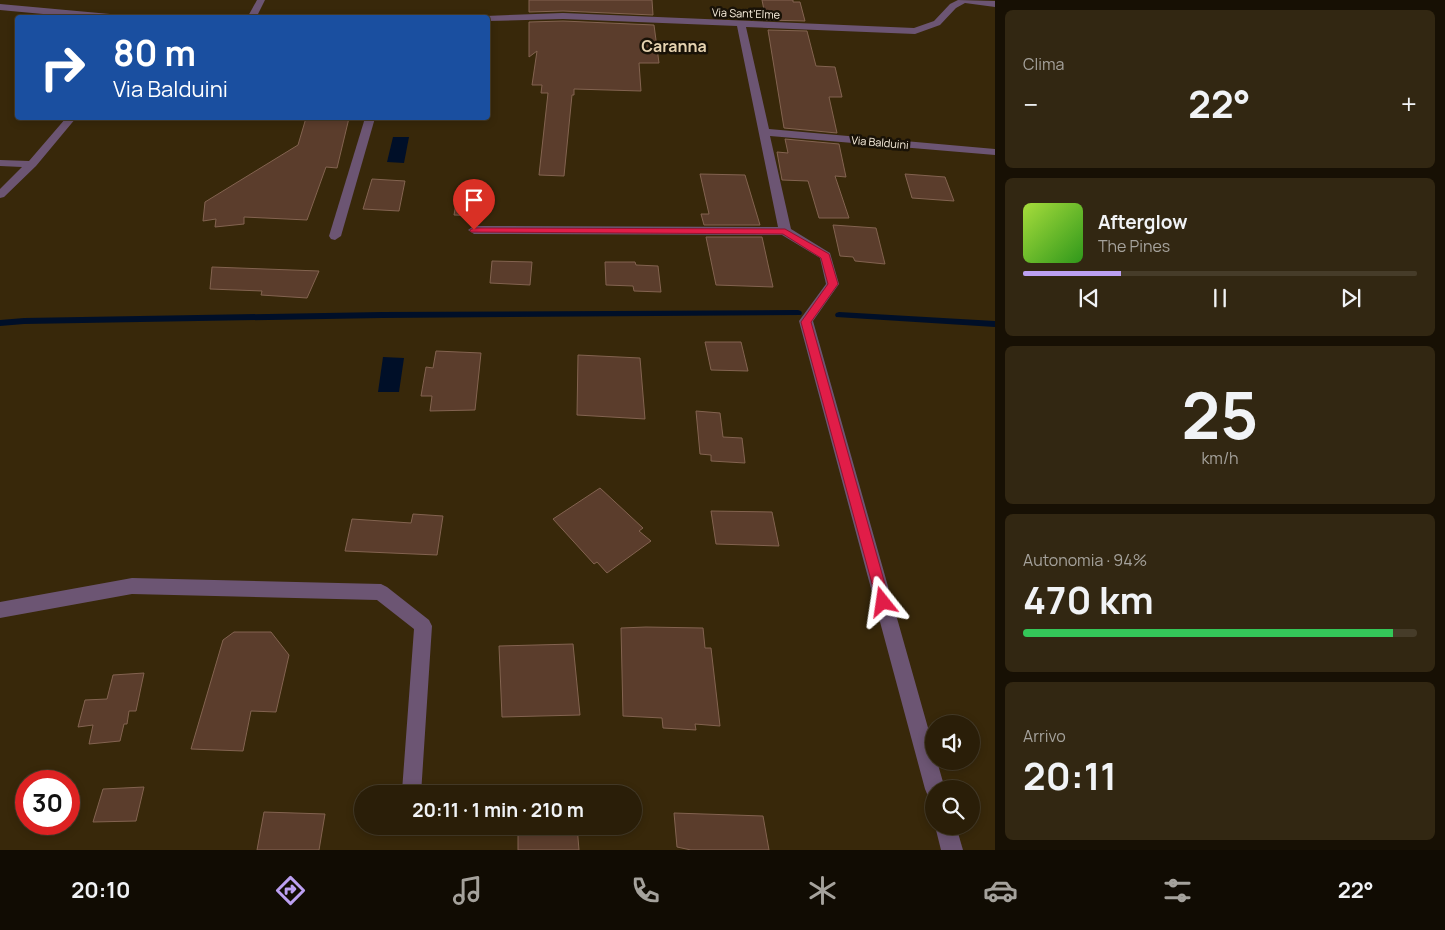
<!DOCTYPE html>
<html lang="it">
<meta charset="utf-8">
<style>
:root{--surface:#2a1e08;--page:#322712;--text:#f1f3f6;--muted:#a5a29c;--line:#463c29;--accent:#bca0f2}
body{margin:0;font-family:Manrope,sans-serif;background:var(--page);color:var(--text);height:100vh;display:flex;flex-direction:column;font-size:19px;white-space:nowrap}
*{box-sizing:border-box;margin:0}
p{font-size:16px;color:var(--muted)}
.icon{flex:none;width:28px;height:28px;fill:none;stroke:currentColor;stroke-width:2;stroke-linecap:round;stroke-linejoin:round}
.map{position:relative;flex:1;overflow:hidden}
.panel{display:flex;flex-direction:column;gap:10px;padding:10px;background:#171004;width:450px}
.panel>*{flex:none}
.top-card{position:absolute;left:15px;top:15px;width:475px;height:105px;border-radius:5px;box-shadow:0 2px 8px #0003,0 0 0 1px var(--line);background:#1a4fa0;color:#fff;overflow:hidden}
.buttons{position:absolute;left:925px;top:715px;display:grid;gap:10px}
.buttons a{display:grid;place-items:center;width:55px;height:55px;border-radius:50%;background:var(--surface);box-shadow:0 2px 8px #0003,0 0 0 1px var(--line);font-size:25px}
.speed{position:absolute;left:15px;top:770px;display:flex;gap:10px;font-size:25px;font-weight:700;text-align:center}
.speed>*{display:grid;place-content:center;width:65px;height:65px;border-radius:50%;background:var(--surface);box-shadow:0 2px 8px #0003,0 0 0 1px var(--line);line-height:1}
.speed .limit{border:8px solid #d22;background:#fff;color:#111}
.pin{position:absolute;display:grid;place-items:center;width:42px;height:42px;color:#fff;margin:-51px -21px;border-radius:50% 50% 50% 0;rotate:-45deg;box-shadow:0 0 5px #0007}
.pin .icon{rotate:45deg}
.me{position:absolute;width:55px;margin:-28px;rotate:345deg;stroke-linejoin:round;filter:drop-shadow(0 0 4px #0008)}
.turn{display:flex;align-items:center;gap:18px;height:105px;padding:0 15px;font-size:22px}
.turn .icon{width:65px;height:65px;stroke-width:2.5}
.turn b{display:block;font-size:35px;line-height:42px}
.big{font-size:38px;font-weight:700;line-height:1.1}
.panel .widget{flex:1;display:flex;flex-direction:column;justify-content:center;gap:8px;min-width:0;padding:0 18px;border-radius:8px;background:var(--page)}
.panel .dial{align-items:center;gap:0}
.dial b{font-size:65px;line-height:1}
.song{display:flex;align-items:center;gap:15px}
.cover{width:60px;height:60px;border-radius:8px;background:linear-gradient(135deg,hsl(80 70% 55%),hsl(110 70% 35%))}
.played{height:5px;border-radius:2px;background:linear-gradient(90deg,var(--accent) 25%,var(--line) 25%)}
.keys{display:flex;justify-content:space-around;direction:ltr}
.heat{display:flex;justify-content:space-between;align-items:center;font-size:28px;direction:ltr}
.charge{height:8px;border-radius:4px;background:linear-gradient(90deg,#34c759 94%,var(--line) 0)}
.trip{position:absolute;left:354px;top:785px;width:288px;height:50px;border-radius:25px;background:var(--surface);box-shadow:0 2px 8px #0003,0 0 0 1px var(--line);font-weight:700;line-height:50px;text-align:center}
.tab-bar{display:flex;height:80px;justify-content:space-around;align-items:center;background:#110c03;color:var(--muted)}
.tab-bar .icon{width:35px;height:35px}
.tab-bar .active{color:var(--accent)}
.tab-bar b{font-size:22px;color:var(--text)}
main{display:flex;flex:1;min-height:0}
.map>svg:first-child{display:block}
.water{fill:#000f28}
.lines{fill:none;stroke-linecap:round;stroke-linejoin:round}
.stream{fill:#000f28;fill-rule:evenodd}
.building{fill:#5b3d2c;stroke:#836350}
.minor{fill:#6c5573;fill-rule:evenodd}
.route{fill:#e11d48;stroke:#92132f}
.labels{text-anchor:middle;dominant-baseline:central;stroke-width:5;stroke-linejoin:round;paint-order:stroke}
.far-street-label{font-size:11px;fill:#fdf3e2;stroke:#191207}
.far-district-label{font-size:16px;font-weight:bold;fill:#e5d2b0;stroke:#191207}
</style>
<main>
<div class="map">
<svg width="995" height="850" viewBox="0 0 995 850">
<rect width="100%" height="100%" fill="#38280a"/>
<g class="water">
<path d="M393,137H409L404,163L387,162Z"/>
<path d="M383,357L404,358L399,392H378Z"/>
</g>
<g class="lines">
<g class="stream">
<path d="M798,310L801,311L802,313L801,315L382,318L24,324L0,326V320L24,318L382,312Z"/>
<path d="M839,312L995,321V327L836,317L835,315L836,313Z"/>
</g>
</g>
<g class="building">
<path d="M529,0H652L653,15L563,11L529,12Z"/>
<path d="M762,0H793V2H800L805,21L766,20Z"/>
<path d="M563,21L654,25L659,63H639L641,91L574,89V95H572L564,176L539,175L548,93H541L542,85H532L537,51L529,57V22Z"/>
<path d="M768,30L807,31L816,66L835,67L842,97H829L837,133L784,128Z"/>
<path d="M306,118H349L337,168L326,167L307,220L244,217V224L215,227L216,219L203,221L205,202L298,145Z"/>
<path d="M785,139L839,144L846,177L835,176L849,218H819L808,181L782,180L777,152L788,153Z"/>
<path d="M700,174L745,175L760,225H704L701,214H709Z"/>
<path d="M905,174L945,177L954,201L912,198Z"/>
<path d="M372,179L405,181L399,211L363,209Z"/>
<path d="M458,193L488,194L486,216L454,215Z"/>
<path d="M833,225L876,228L885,264L855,261L853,257L840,256Z"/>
<path d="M706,237H762L773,287L716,285Z"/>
<path d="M492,261L532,262L530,285L490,283Z"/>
<path d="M605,262H635L636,265L658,266L661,292L634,291L633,286L606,285Z"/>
<path d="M212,267L319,271L307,298L261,295L262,291L210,289Z"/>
<path d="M705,342H741L748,371L711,370Z"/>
<path d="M436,351L481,353L475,410L430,411L432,396H421L426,367L433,368Z"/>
<path d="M578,355L640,358L645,419L577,415Z"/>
<path d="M696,411L720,413L723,437L742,438L745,463L711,461V455L700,454Z"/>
<path d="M600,488L643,528L639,531L651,541L607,573L597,562L594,564L553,519Z"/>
<path d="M711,511L772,512L779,546L716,544Z"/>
<path d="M413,514L443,516L437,555L345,551L352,519L411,523Z"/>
<path d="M646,627L703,628L705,648H711L720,726L695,724L696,730L663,728L662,718L623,716L621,628Z"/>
<path d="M234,632H271L289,655L276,712L251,711L243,751L191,749L223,640Z"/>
<path d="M573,644L580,715L502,717L499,646Z"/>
<path d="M144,673L136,711H129L127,724H124L120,741L89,744L93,725L78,727L85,700L107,699L113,675Z"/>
<path d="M144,787L136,821L93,822L103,789Z"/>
<path d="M264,812L325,814L319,850H257Z"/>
<path d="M674,813L763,816L769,850H691L677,847Z"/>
<path d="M518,826H577L579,850H518Z"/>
</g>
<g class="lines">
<g class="minor">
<path d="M257,0H265L256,18H247Z"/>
<path d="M958,0L995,1V7L965,3L956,8L940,25L915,34L746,27L769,129L995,149V155L770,136L791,229L830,253L839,284L813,321L934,749V761H937L945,789H934V799L928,796L925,789L799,321L826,284L820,258L782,235L474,234L468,230L474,226L778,227L737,26L563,19L488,21V18H484L485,16L563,13L914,28L934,21L950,4Z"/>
<path d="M0,4L121,15L125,18H86L0,10Z"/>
<path d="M66,118H76L36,166L4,197L0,198V189L22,167L0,166V160L29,161Z"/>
<path d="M365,118H375L341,236L335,240L331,239L329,236Z"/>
<path d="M132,578L381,584L387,587L429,620L432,626L421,794H403L402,791L414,629L377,600L132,594L0,618V602Z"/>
<path d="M935,826H956L963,850H941Z"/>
</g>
</g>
<path class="route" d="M474,228L785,229L829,254L838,284L811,322L890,602L888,606L883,608L879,606L877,602L801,322L828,284L821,258L783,234L471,232L470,230Z"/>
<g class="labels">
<g class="far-street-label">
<text transform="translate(746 13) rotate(2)">Via Sant'Elme</text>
<text transform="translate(880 142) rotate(5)">Via Balduini</text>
</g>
<g class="far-district-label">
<text x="674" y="46">Caranna</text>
</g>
</g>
</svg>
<div class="buttons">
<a><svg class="icon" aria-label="sound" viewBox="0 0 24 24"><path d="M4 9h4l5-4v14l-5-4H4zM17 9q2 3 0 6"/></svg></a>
<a><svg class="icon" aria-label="search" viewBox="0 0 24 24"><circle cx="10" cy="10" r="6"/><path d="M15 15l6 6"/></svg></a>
</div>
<div class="speed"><div class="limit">30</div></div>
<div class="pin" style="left:474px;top:230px;background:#d93025"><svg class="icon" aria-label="arrive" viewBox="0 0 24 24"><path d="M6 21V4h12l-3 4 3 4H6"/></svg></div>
<svg class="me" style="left:883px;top:602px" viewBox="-20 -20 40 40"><path d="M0-17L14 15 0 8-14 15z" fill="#e11d48" stroke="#fff" stroke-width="4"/></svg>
<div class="trip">20:11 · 1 min · 210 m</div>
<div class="top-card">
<div class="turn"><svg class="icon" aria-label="right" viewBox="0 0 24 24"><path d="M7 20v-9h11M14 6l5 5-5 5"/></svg><div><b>80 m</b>Via Balduini</div></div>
</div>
</div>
<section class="panel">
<div class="widget"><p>Clima</p>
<div class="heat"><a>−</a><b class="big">22°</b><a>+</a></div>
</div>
<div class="widget">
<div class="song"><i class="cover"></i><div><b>Afterglow</b><p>The Pines</p></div></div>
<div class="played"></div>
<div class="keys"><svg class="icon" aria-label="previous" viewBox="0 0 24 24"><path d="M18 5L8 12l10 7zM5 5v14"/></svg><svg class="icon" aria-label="pause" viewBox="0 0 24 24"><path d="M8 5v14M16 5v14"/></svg><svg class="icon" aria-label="next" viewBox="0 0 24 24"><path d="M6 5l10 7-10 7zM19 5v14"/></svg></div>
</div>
<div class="widget dial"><b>25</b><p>km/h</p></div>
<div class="widget"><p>Autonomia · 94%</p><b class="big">470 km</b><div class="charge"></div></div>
<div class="widget"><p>Arrivo</p><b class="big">20:11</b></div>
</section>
</main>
<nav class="tab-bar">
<b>20:10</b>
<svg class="icon active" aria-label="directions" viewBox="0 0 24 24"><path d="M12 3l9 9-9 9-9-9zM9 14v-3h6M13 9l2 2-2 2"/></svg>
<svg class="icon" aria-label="music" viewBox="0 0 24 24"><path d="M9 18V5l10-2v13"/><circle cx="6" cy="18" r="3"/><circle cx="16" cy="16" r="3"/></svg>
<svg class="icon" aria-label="phone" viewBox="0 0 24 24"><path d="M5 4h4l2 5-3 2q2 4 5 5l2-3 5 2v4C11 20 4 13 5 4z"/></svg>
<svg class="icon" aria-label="climate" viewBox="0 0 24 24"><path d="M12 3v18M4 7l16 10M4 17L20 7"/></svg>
<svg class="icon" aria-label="car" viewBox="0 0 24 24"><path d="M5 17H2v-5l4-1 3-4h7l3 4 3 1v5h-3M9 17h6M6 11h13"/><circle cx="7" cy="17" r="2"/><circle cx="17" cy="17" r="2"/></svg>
<svg class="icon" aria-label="filters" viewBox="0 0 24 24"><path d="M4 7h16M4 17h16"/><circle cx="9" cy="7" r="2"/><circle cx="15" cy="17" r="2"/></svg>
<b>22°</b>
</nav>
